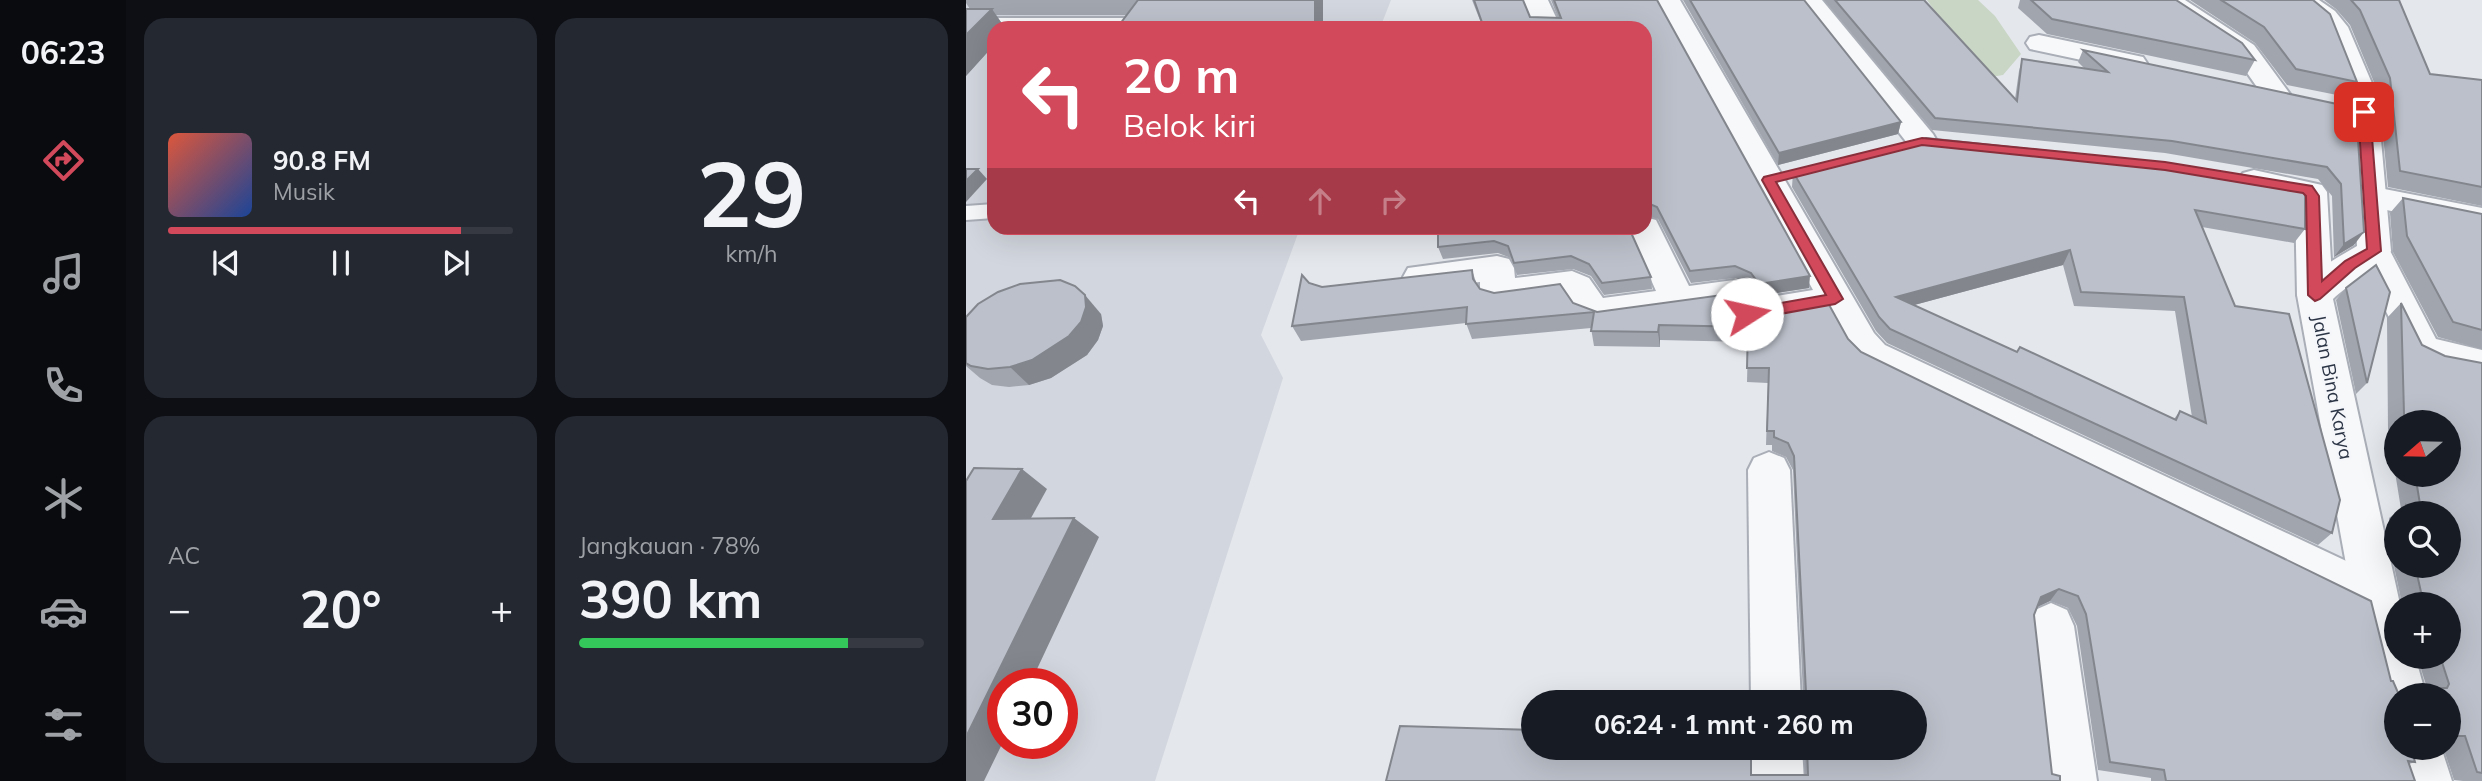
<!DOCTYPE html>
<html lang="id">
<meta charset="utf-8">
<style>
:root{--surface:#171b24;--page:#242831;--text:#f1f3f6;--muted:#9ea1a6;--line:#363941;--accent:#d1495b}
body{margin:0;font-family:Mulish,sans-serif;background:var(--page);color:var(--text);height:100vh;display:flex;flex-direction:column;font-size:26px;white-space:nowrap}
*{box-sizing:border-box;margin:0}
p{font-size:23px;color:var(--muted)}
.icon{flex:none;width:38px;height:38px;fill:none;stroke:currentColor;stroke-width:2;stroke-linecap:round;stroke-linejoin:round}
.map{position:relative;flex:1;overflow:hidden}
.sheet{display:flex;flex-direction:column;gap:18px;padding:18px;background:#0d0f14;width:840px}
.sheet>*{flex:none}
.banner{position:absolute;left:21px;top:21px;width:665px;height:214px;border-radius:21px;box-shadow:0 7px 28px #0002;background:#d1495b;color:#fff;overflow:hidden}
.needle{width:46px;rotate:250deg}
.controls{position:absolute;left:1418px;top:410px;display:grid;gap:14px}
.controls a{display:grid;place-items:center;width:77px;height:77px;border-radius:50%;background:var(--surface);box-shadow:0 7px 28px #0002;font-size:35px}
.speed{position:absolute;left:21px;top:668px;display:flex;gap:14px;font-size:35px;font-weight:700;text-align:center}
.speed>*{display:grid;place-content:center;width:91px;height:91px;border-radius:50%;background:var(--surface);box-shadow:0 7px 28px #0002;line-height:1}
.speed .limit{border:10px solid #d22;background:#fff;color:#111}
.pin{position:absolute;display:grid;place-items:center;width:60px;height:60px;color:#fff;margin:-30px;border-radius:14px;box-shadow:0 4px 10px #0006}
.me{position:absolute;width:77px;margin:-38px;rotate:80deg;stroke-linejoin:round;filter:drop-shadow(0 0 5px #0008)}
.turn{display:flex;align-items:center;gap:24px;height:147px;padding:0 21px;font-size:32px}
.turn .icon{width:91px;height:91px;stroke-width:2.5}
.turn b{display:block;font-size:49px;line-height:60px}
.lanes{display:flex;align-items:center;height:66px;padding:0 21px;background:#0003;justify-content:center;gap:35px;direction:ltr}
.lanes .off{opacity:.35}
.big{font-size:52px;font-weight:700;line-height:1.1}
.sheet .widget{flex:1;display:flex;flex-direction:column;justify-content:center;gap:10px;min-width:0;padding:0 24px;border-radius:21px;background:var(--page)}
.sheet .dial{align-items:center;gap:0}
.dial b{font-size:91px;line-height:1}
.song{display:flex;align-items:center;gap:21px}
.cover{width:84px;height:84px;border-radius:10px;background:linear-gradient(135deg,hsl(10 70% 55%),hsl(220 70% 35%))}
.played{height:7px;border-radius:4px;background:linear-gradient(90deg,var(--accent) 85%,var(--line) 85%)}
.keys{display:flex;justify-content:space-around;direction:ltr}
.heat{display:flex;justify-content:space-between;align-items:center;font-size:38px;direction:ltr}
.charge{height:10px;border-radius:5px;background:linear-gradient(90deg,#34c759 78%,var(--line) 0)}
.sheet .tiles{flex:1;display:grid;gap:18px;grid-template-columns:repeat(2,1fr)}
.trip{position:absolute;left:555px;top:690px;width:406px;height:70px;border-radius:35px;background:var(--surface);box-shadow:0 7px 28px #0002;font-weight:700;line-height:70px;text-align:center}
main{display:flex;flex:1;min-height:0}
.menu{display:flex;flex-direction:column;width:126px;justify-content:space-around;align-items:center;background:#090b0e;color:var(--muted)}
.menu .icon{width:49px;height:49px}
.menu .selected{color:var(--accent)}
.menu b{font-size:32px;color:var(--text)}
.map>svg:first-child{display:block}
.built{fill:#d2d6de;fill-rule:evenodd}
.green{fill:#c9d6c5}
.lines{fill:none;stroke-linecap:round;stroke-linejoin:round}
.service-casing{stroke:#a9aeb7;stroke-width:4}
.minor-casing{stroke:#a9aeb7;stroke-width:4}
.tertiary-casing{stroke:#a9aeb7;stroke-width:4}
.service{fill:#f7f8fa;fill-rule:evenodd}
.minor{fill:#f7f8fa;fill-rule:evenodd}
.tertiary{fill:#f7f8fa;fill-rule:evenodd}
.wall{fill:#a1a5ae;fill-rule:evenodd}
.shaded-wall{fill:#83868d}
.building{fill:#bbc0ca;stroke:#83868d;stroke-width:2;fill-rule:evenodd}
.route{fill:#d1495b;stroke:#882f3b;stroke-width:2}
.labels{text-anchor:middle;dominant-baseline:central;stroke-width:5;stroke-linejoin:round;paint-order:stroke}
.street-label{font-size:19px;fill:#2b3445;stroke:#f4f6f9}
</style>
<main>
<nav class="menu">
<b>06:23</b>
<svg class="icon selected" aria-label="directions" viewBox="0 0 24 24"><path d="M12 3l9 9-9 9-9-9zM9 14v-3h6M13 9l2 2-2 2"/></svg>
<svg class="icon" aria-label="music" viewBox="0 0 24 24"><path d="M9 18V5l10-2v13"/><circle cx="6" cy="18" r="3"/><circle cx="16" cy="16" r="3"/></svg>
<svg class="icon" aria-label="phone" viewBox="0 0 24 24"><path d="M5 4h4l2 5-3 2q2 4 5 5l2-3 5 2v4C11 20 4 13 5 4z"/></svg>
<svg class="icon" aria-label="climate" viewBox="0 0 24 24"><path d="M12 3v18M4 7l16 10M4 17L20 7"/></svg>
<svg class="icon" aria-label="car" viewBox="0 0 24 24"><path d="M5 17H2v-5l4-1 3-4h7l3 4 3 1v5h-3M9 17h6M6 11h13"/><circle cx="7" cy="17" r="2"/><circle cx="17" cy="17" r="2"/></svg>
<svg class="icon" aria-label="filters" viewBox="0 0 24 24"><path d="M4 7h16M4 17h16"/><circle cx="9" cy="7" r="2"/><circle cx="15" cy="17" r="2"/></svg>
</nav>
<section class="sheet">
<div class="tiles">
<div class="widget">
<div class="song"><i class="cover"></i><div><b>90.8 FM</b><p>Musik</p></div></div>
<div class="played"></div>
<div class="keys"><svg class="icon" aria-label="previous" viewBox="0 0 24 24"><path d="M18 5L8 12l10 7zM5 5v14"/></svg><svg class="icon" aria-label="pause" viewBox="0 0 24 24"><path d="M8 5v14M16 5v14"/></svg><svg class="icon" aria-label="next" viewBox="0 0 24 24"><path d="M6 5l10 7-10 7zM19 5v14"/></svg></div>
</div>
<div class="widget dial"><b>29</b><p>km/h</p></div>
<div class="widget"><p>AC</p>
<div class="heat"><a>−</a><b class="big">20°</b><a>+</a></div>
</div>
<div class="widget"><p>Jangkauan · 78%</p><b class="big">390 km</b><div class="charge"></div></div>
</div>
</section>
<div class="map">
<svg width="1516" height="781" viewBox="0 0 1516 781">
<rect width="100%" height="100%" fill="#e4e7ec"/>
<path class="built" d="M0,0H425L414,28H28V228H334L295,335L317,378L189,781H0ZM37,684H96V744H37Z"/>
<path class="green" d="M961,0H1012L1029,16L1055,54L1037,75L1007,80L991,42Z"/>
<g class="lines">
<g class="service-casing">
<g id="service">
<path d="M0,18H164L170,20L173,28H0Z"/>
<path d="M28,204V218L0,220V206Z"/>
</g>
</g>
<g class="minor-casing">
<g id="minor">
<path d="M556,0H582L595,28H569Z"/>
<path d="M688,0H714L908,333L919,345L1425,582L1432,597L1425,612L1409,619L1393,612L893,365L882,353L860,313L781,327L764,322L758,307L633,325L611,316L599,297L532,306L520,302L514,293V282L454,289L442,286L437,277L442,268L531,256L543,259L548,268L549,278L606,271L623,278L637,298L690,291L662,228H679V217L690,220L723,286L768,280L784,287L791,299L847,290Z"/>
<path d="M830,0H856L967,134L971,141L967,148L956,150L945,148Z"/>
<path d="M1189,0H1219L1288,45L1324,94L1320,100L1310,102L1300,100L1270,57L1193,5Z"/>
<path d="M1073,35L1177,57L1181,63L1177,69L1167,71L1064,49L1060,43L1064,37Z"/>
<path d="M1288,170L1356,185L1361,192L1367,295L1361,304L1349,308L1337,304L1331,295L1329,199L1277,187L1272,180L1277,173Z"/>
<path d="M1403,186L1516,208V230L1392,204L1387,197L1392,190Z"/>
<path d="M1408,239L1420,243L1470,339L1516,350V380L1464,368L1443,359L1391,251L1396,243Z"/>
<path d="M803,452L818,458L824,470L835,702H785L782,470L788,458Z"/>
<path d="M1085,603L1101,610L1108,626L1131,781H1079L1062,626L1069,610Z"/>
<path d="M786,747H836L838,781H786Z"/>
</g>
</g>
<g class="tertiary-casing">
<g id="tertiary">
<path d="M1323,0H1353L1369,11L1382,27L1411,95L1425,251C1416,265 1383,284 1367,299L1434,604H1430V656H1449L1460,695H1430V717L1419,712L1412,695L1386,597L1331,295C1344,272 1369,259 1391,246L1383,95L1357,28Z"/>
<path d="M1430,735V747H1475L1486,781H1434L1425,747Z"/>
</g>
</g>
<use href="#service" class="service"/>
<use href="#minor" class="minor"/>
<use href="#tertiary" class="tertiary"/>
</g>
<g class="wall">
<path d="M0,0H357V28L160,15H30L39,28H28V45L0,76L4,9L0,3Z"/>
<path d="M506,0H557L564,17L592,18L585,0H691L843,288L792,296L785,285L769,278L725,283L692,219L679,215V28H517Z"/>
<path d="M717,0H838L935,122L932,134L812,165Z"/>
<path d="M858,0H958L1049,99L1053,71L1056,59L1119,69L1112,62L1117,50L1390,108L1388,245L1368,257L1366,196L1352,179L1199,153L966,130Z"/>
<path d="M1054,0H1210L1289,60L1280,76L1081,34L1052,8Z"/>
<path d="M1224,0H1347L1391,82L1381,97L1321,85L1289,43Z"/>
<path d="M1358,0H1433L1464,74L1516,80V206L1422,187L1413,94L1384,25L1370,9Z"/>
<path d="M960,138L1339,229L1328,243L1236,227L1269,306L1366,533L1352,545L921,343L910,331L826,187L827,172ZM1097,265L1108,306L1209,311L1226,417L1214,411L1208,419L1051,352L948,305Z"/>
<path d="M1437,198L1516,214V349L1472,337L1427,252L1424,213Z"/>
<path d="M663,228L685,277L686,289L638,295L625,276L607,269L551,275L545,258L532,253L477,259L472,247Z"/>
<path d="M506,270L511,285L514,289L528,293L594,284L607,303L631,312L756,295L763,309L781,314L861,301L882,339L895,352L1405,601L1425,681H1427L1433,695H1430V747H1445L1449,762L1443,764L1449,781H1185V778L1132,770L1111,626L1102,608L1084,601L1071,607L1068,615L1086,774L1094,776V781H420L434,726L567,730V747H785V775H839L838,747H948V702H824L826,695H837L827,470L820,457L806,451V445H800L802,383L781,382L782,342L694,340V347L628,346L625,328L506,339L500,323L335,341L326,326L336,275L343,283L356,287Z"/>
<path d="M1380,288L1401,383L1390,394L1370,300Z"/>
<path d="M1435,303L1456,345L1479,356L1516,363V781H1497L1488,780L1477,747H1482V695H1438L1453,688H1461L1451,656H1482V604H1436L1423,542V518L1435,509L1422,429L1421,318ZM1430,422H1482V474H1430ZM1430,513H1482V565H1430Z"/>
<path d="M135,314L137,326L132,340L121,355L85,378L63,385L43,387L26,385L14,378L0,366V317Z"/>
</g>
<g class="shaded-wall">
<path d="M349,0H357V28H344Z"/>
<path d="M26,9L39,28H28V45L0,76V35Z"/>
<path d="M935,122L932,134L812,165L813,153Z"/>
<path d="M12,169L21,179L0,202V181Z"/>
<path d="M1398,232L1388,245L1368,257L1378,244Z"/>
<path d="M1104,250L1097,265L926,311L930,297Z"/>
<path d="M844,276L843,288L792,296L793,284Z"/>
<path d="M119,295L135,314L137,326L132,340L121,355L85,378L63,385L44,367Z"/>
<path d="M693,325L694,340V347L692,332Z"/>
<path d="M56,469L81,489L54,538L27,519Z"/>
<path d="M108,518L133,537L64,684H37V742L18,781H0V737Z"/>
<path d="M1093,589L1084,601L1067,609L1075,597Z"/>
</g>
<g class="building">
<path d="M172,0H349V26L344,28H151Z"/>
<path d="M508,0H557L564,17L595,18L588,0H691L844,276L793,284L785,273L769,266L724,271L691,207L679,202V28H518Z"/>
<path d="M724,0H838L935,122L813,153Z"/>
<path d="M869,0H958L1051,101L1056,59L1142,72L1117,50L1390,108L1398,232L1378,244L1375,184L1361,167L1206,141L969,118Z"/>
<path d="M1065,0H1210L1276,43L1289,60L1086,19Z"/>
<path d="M1255,0H1347L1364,14L1391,82L1330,69L1298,27Z"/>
<path d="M1385,0H1433L1464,74L1516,80V187L1434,171L1424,78L1394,10Z"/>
<path d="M0,9H26L0,35Z"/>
<path d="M960,138L1206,164L1339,186V229L1229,210L1269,306L1323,314L1374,500L1366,533L924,329L913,317L827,172ZM1104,250L1115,292L1218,297L1240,423L1214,411L1210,420L1054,347L1051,352L930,297Z"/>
<path d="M0,169H12L0,181Z"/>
<path d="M1437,198L1516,214V330L1487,322L1441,236Z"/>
<path d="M472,228H663L685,277L636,283L623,264L605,256L548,263L542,246L528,241L472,247Z"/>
<path d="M1410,265L1424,292L1401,383L1380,288Z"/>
<path d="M506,270L507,279L514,289L528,293L594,284L607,303L631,312L756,295L763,309L781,314L861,301L882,339L895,352L1405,601L1425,681H1427L1433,695H1430V747H1445L1449,762L1442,761L1449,781H1200L1198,770L1144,762L1120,614L1112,596L1093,589L1075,597L1068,615L1086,774L1094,776V781H420L434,726L567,730V747H785V775H842L841,747H948V702H825L826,695H837L840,692L828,456L822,443L808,437V431H801L803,368H781L782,327L693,325L692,332L625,331L628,312L500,324L501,307L326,326L336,275L343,283L356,287Z"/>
<path d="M94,280L109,286L119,295L120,307L115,322L103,336L66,360L44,367L22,369L5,366L0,363V317L12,304L32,292L54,284Z"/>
<path d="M1435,303L1456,345L1479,356L1516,363V773L1511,772L1499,736H1482V695H1452L1453,688H1481L1483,684L1474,656H1482V604H1451V595L1455,592L1449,565H1482V513H1440V505L1455,510L1449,474H1482V422H1439L1438,414Z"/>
<path d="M8,468L56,469L27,519L108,518L0,737V481Z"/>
</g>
<path class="route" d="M1398,108L1404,112L1415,251L1389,268L1354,299L1349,301L1342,295L1340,196L1337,193L1199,170L956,145L810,182L877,299L869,304L781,320L773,314L781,309L860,295L796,180L798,177L956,138L1199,162L1346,186L1353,196L1356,281L1379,261L1401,249L1392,112Z"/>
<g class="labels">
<g class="street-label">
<text transform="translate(1367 387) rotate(79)">Jalan Bina Karya</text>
</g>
</g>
</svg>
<div class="controls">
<a><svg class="needle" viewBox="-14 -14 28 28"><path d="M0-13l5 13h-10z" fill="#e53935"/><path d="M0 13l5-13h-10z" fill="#9ea1a6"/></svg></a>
<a><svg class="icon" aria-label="search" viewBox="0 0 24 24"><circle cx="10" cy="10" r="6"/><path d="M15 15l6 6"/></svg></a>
<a>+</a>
<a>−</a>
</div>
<div class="speed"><div class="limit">30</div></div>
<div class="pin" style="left:1398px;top:112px;background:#d93025"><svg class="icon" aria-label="arrive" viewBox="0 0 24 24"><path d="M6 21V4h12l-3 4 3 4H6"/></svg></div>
<svg class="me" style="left:781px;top:314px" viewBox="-20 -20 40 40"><circle r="19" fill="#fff"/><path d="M0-13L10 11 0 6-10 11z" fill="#d1495b"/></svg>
<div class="trip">06:24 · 1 mnt · 260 m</div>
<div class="banner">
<div class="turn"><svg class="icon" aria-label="left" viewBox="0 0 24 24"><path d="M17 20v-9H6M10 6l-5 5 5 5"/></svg><div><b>20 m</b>Belok kiri</div></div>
<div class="lanes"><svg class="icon" aria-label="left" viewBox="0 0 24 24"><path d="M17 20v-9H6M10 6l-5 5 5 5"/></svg><svg class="icon off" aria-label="ahead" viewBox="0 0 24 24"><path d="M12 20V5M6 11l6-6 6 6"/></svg><svg class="icon off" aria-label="right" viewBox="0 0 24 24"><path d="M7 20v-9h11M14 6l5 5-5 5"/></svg></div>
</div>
</div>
</main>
